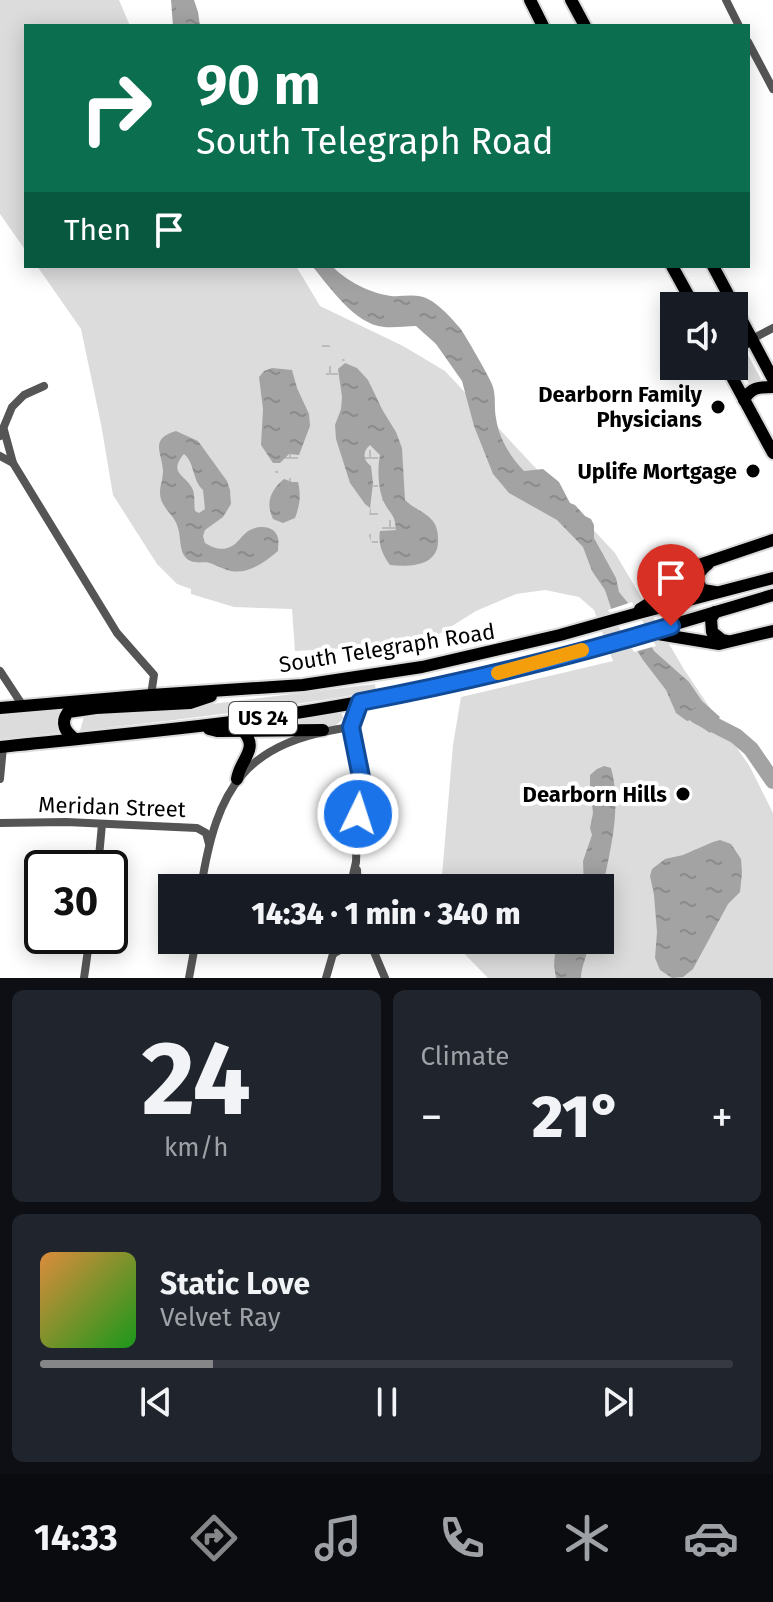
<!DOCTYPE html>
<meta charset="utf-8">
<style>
:root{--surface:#171b24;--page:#20242c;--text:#f1f3f6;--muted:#9ea1a6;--line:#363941;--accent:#858687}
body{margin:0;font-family:"Fira Sans",sans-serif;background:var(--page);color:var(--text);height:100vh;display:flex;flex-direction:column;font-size:30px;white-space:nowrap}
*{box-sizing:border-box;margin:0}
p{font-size:26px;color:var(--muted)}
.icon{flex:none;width:44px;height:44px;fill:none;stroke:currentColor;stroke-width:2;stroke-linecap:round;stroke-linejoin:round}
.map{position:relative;height:978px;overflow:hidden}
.details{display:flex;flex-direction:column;gap:12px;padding:12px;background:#0d0f14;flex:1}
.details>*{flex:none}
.banner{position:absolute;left:24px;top:24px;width:726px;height:244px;border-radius:0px;box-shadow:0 4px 20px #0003;background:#0b6e4f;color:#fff;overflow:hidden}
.tools{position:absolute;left:660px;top:292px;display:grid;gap:16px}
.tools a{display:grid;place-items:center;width:88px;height:88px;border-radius:0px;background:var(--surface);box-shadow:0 4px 20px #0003;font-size:40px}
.speed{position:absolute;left:24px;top:850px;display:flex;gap:16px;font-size:40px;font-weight:700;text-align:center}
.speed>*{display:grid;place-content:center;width:104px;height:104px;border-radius:50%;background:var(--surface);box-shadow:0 4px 20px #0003;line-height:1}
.speed .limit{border:4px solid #111;border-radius:12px;background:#fff;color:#111}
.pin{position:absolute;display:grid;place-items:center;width:68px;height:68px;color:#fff;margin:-82px -34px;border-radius:50% 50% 50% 0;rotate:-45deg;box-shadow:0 0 8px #0007}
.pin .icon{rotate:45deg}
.me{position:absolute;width:88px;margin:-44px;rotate:4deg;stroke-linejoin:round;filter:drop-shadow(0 0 6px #0008)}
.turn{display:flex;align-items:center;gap:28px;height:168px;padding:0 40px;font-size:36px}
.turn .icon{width:104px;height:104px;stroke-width:2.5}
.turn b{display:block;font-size:56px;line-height:68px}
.then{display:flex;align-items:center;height:76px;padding:0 40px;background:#0003;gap:16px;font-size:30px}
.big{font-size:60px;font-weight:800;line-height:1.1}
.details .card{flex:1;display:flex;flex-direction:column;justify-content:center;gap:12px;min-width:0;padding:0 28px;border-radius:12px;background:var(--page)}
.details .dial{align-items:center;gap:0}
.dial b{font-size:104px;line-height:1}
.song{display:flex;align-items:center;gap:24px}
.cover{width:96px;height:96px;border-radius:12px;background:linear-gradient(135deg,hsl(30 70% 55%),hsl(120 70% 35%))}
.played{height:8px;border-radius:4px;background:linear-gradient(90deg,var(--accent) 25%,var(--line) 25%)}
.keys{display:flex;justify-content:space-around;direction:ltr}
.heat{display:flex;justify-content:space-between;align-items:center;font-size:44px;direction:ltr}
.details .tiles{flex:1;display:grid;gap:12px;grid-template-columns:1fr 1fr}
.card:last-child{grid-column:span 2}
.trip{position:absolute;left:158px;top:874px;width:456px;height:80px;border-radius:0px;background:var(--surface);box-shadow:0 4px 20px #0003;font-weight:800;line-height:80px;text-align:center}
.tab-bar{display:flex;height:128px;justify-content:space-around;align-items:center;background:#090b0e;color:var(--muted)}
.tab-bar .icon{width:56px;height:56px}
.tab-bar .current{color:var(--accent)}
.tab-bar b{font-size:36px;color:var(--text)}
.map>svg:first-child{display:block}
.grass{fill:#dcdcdc}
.wetland{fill:url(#wetland-marsh)}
.water{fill:url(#water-ripples);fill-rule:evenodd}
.pier{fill:#fff}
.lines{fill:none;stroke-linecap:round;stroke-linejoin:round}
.river{stroke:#a3a3a3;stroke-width:16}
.primary-casing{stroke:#dbdbdb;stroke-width:16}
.minor{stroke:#555;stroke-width:8}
.primary{stroke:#000;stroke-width:12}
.route-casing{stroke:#114b97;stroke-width:20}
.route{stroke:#1a73e8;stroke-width:14}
.slow{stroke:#f59e0b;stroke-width:14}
.poi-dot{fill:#000;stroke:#fff;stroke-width:3}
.labels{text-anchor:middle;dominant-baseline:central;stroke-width:8;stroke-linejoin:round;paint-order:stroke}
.shield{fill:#fff;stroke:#4c4c4c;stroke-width:2}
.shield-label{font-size:20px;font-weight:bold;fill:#000}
.poi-label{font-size:22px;font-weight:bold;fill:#000;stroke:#fff;text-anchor:end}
.street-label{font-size:22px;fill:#000;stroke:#fff}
</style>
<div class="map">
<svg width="773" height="978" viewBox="0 0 773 978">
<defs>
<pattern id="wetland-marsh" width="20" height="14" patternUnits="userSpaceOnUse" patternTransform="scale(2)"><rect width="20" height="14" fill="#dcdcdc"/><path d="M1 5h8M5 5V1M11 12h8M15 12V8" fill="none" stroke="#bbb"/></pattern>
<pattern id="water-ripples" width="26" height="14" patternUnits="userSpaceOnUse" patternTransform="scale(2)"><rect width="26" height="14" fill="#a3a3a3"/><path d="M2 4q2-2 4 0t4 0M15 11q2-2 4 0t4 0" fill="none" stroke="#8b8b8b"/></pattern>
</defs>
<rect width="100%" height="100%" fill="#fff"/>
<g class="grass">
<path d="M0,0H119L130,26H26V251L0,214Z"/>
<path d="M37,266H296L320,306L403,346L445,371L615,553L685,671L750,767L773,813V978H488L451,940H600V888H441L453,745L461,697L613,661L594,610L579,597L545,590L516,594L476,611L423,644L295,651L292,609L234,607L191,594V589L177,584L157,564L113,495L101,424L81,329Z"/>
<path d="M747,353L761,379L750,385L734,359V357Z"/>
<path d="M375,684L376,691C278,709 179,719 80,731L85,713L195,706Z"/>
<path d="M58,710L59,711L56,721L58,733L0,739V716Z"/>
<path d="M341,713L344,718L334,727L269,728L265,725Z"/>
</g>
<g class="wetland">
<path d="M327,344L344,356L345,363L338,369L339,384C322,376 318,363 322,345Z"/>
<path d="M369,444L381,455C378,466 381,496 386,507C392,518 395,514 396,530H384L379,540L382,555C354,529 376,513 373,480C372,471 367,464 363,456Z"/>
<path d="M289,454L299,455V461L296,464L298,482H292L285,479L278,484L273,463H280Z"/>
</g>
<g class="water">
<path d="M171,0H194L198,12L200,26H173Z"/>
<path d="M312,266H332C346,281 370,293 391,296C403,297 417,293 428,299C440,305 451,318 460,328C464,333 492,381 493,387C496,397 494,408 496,418C499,439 510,456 524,471L543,469L559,482L570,503L575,505L585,516L591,519L594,525V538L616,578L619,592L628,603L654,651L689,682L702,701L720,717L710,733L691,720L687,721L676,713L666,690L643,660L611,608L605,590L592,571L583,547L557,520L509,493L493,474L474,426L462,381L436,344L416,326C406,326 394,328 384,327C354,324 330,287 312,266Z"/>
<path d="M345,363L357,368L368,380L383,411L396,432L402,448L405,500C413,508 425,512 432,520C436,524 438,532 438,538C440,566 411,567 390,565C382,554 378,544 380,531L396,530C395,516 393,517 386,506C378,493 377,470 380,455L370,445C362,452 363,460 371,466L373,483L370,508L365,504L350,483L336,439L335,425L341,409L342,397L338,369Z"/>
<path d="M272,368L292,370L297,388L309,414L310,426L299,455L289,454L280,463H273L261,445L263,409L259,377L264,371Z"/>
<path d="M176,431L198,441L227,481L230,490L231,504L223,517L205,530L203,536L205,543C213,548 221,551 230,547C238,544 242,534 250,530C259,525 275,525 278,538C279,542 278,546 278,551C264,563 246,576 227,570C221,568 216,565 210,563C202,561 193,565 186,558C179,551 181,537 178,528C176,518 166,511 162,502C157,490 163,483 163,471C162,452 149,439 176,431ZM184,454C195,463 192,480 203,490L205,509L199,513L195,511C194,505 195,496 193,490C187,475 167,474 184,454Z"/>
<path d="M284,479L292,482H298C301,495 300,505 295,518L283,523L273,519C265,502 271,490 284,479Z"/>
<path d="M604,766L611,768C623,811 608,858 600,900V888H584L583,861L592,835L590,828L593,813L590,786V775L597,769Z"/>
<path d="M720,840L731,844L741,859L742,873L740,892L728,904L693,969L683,977L672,978L660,970L655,958L657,932L654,895L650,876L652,869L665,859L683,855L713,842Z"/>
<path d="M556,940H588C589,954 581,965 581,978H556L554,966Z"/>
</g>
<path class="pier" d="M632,602L656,646L634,652L608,610Z"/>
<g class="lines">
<path class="river" d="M697,716L736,736L751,749L773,781"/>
<g class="primary-casing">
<g id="primary">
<path d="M530,0L543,26"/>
<path d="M571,0L585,26"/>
<path d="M672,266L694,306"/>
<path d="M713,266L773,379"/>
<path d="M734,349L752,339"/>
<path d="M726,366L773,453"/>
<path d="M744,400C751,387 759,387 773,387"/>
<path d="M708,564C699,571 693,579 703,590L715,592"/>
<path d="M640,609L659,597L684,573L696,566L773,540"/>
<path d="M715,612L711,619L712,632L722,640L727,641"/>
<path d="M652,633L719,644L773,631"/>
<path d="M0,708L151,695L303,685L422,667L560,635L635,614L773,578"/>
<path d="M351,727L360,702"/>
<path d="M209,729L217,731L323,730"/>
<path d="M75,739C65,732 60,723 68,712L96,708L190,703L211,696"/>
<path d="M0,747C82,738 165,731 248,720C308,712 368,701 427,689C544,665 658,629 773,595"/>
<path d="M237,779C240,759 260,749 243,731"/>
</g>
</g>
<g class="minor">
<path d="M726,0L739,26"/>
<path d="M748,42L773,89"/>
<path d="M752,339L773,328"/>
<path d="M4,430L13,463"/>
<path d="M0,436L12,407L24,395L44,386"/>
<path d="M0,456L13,463L117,633L154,675L151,695"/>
<path d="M0,671L23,706"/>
<path d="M0,779L3,747"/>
<path d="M0,823L66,822L197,828L206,833L209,844"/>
<path d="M98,868L102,824"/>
<path d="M357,870L358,888"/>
<path d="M201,888C217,786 245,742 351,727L360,768L361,789L357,833L356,862L350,888"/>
<path d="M369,940L385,978"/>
<path d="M333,954C346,945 359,943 373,950"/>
<path d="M84,978L90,936"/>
<path d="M189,978L196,940"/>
<path d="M326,978L337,940"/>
</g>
<use href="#primary" class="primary"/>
</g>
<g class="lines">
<g class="route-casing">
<path id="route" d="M358,814L361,777L351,727L360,702C465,682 569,657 671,626"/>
</g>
<use href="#route" class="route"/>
<path class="slow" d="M498,673L582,650"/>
</g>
<g class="poi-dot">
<circle cx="718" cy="407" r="8"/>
<circle cx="753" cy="471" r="8"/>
<circle cx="683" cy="794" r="8"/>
</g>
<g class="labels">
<rect class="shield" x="229" y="702" width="68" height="32" rx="6"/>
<g class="shield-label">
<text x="263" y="718">US 24</text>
</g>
<g class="poi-label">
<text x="702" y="394">Dearborn Family<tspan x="702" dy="25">Physicians</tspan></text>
<text x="737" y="471">Uplife Mortgage</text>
<text x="667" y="794">Dearborn Hills</text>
</g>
<g class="street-label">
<text transform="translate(387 648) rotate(-9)">South Telegraph Road</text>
<text transform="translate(112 807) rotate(2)">Meridan Street</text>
</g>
</g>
</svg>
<div class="tools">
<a><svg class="icon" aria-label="sound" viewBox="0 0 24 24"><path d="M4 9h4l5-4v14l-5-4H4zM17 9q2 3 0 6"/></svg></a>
</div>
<div class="speed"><div class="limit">30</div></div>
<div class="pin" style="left:671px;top:626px;background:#d93025"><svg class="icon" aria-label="arrive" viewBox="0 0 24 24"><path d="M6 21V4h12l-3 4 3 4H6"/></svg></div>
<svg class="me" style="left:358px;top:814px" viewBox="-20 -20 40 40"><circle r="17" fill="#1a73e8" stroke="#fff" stroke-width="3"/><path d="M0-11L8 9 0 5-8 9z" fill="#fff"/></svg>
<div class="trip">14:34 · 1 min · 340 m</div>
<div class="banner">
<div class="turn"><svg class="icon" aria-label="right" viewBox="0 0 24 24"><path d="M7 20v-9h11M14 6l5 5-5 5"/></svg><div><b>90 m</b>South Telegraph Road</div></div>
<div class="then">Then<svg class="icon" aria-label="arrive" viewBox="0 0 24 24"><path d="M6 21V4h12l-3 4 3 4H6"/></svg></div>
</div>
</div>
<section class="details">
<div class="tiles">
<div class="card dial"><b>24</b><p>km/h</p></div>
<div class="card"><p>Climate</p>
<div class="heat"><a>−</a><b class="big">21°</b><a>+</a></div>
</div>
<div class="card">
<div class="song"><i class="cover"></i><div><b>Static Love</b><p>Velvet Ray</p></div></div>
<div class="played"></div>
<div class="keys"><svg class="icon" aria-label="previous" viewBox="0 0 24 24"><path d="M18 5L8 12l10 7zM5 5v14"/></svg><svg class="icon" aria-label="pause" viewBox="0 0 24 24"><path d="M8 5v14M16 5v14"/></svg><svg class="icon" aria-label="next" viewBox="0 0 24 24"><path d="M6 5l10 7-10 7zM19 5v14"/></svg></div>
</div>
</div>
</section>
<nav class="tab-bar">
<b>14:33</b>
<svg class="icon current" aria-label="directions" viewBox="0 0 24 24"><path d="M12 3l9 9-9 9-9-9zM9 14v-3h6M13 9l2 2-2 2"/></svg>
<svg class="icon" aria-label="music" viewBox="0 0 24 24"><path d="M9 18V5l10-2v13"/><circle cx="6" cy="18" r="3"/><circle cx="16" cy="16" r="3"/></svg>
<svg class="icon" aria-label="phone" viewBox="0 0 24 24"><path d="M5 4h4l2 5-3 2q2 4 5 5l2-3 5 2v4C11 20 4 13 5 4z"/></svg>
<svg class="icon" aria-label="climate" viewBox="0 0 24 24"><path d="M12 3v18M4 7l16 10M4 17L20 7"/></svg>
<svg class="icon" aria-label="car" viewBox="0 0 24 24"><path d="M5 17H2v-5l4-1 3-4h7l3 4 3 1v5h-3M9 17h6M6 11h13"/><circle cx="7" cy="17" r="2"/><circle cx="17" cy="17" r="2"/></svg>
</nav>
